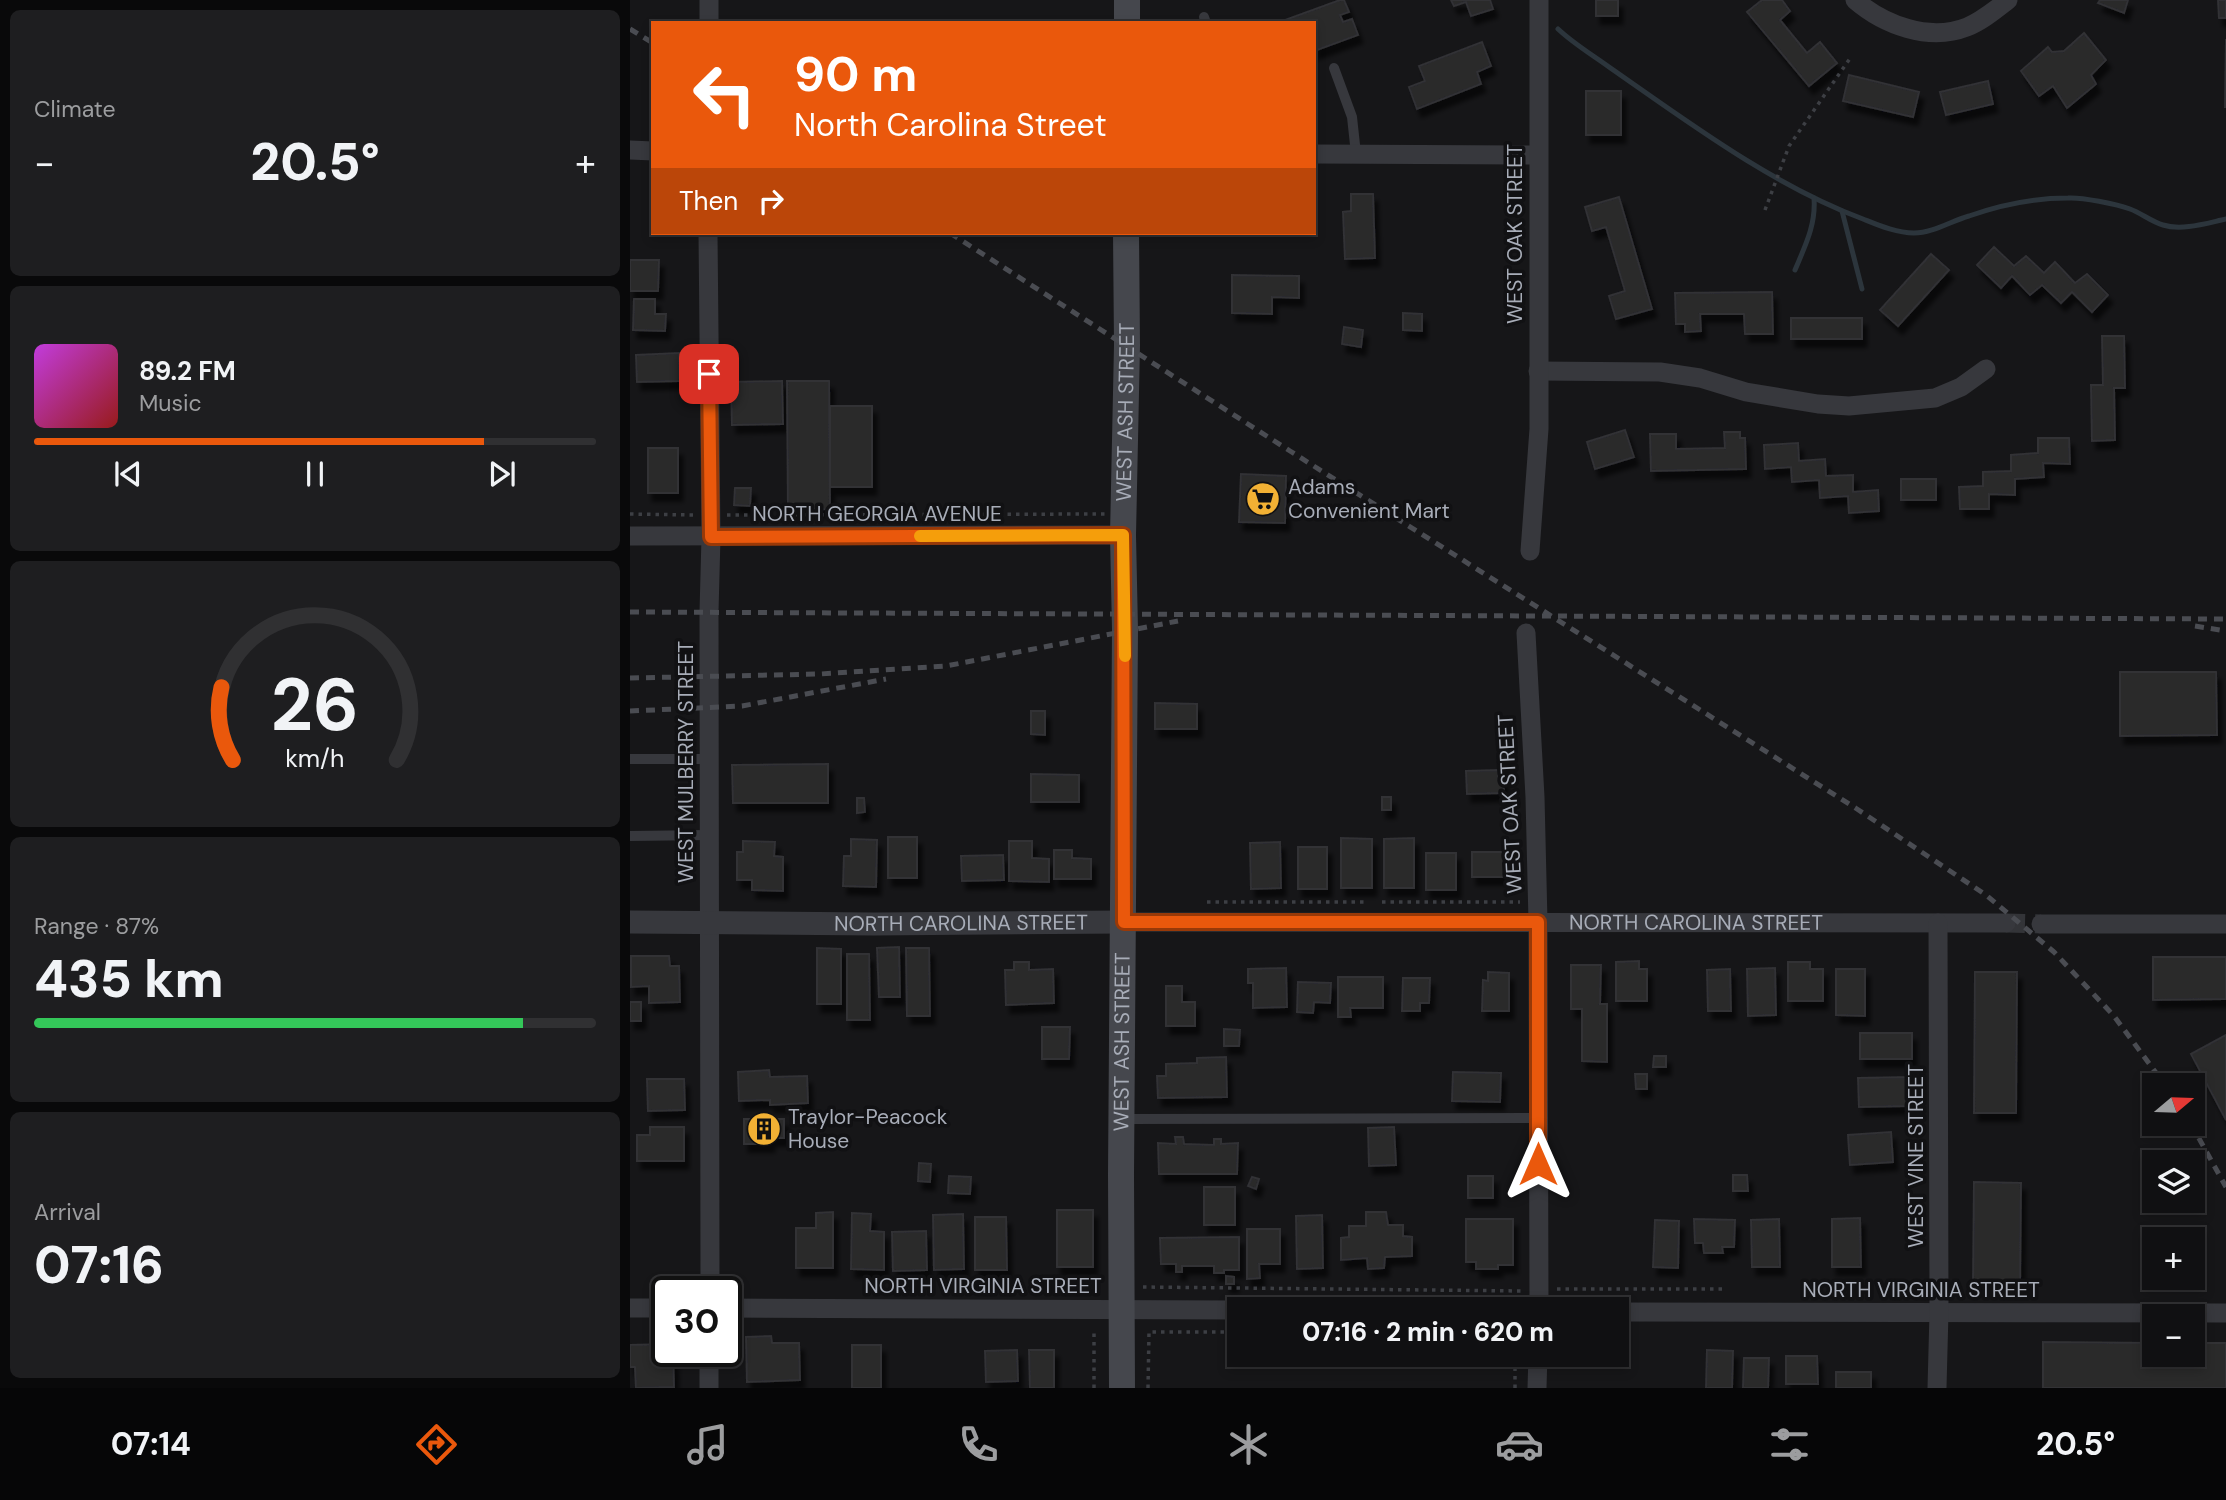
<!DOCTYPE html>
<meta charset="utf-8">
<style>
:root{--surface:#101012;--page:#1e1e20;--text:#f1f3f6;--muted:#9c9d9f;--line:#303032;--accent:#ea580c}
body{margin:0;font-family:"DM Sans",sans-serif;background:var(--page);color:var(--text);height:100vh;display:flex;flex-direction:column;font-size:26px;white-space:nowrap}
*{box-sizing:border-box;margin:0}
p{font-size:23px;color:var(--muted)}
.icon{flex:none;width:38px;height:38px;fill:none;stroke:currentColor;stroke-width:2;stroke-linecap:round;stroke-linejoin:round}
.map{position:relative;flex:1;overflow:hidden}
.sheet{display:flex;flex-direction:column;gap:10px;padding:10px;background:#09090a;width:630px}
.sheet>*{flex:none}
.banner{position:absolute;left:21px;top:21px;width:665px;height:214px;border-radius:0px;box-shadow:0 4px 10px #0003,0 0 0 2px var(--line);background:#ea580c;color:#fff;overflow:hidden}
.needle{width:46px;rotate:71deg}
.buttons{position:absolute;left:1512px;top:1073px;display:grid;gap:14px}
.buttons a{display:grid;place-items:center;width:63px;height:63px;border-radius:0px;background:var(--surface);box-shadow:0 4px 10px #0003,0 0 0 2px var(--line);font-size:35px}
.speed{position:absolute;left:21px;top:1276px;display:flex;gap:14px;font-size:35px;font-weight:700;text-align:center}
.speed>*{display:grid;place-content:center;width:91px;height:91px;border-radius:50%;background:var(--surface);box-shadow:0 4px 10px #0003,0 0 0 2px var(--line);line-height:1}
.speed .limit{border:4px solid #111;border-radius:10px;background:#fff;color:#111}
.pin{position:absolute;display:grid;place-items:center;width:60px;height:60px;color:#fff;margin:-30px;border-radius:14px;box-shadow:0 4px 10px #0006}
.me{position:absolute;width:77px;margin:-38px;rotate:0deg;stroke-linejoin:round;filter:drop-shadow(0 0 5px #0008)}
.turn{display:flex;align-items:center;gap:24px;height:147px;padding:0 28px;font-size:32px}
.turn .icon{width:91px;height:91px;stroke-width:2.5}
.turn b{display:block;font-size:49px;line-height:60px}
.then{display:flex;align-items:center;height:66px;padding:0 28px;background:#0003;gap:14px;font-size:26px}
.big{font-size:52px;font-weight:800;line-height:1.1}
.sheet .widget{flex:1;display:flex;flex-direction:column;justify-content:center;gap:10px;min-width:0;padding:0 24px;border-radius:10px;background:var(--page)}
.sheet .dial{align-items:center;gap:0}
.dial svg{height:182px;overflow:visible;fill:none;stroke:var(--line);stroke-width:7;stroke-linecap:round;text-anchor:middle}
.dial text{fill:var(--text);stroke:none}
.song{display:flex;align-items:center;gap:21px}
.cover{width:84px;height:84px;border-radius:10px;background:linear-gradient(135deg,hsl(290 70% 55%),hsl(0 70% 35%))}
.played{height:7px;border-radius:4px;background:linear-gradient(90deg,var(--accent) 80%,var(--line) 80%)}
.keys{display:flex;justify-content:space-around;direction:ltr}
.heat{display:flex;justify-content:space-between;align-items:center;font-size:38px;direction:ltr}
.charge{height:10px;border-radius:5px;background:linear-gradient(90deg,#34c759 87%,var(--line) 0)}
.trip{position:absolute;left:597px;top:1297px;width:402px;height:70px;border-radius:0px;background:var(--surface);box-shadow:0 4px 10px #0003,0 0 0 2px var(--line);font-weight:800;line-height:70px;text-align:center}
.dock{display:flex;height:112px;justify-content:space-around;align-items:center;background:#060607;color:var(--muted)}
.dock .icon{width:49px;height:49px}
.dock .current{color:var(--accent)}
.dock b{font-size:32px;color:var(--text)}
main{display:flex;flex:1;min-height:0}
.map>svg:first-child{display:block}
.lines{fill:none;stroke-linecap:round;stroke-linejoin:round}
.stream{stroke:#2c353c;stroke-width:5}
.building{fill:#29292c;stroke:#303034;stroke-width:2;filter:url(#shadow)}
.minor-tunnel{stroke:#333438;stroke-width:19;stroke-dasharray:19 10;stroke-linecap:butt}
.path{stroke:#3d3f44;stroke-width:3.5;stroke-dasharray:3.5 5;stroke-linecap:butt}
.service{stroke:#37383d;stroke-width:10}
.minor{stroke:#37383d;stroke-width:19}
.tertiary{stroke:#37383d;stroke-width:23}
.secondary{stroke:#45474d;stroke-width:26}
.rail{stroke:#4a4c52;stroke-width:5;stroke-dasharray:9 7;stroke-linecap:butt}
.route-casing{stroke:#983908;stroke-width:18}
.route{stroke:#ea580c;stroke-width:12}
.slow{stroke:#f59e0b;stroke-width:12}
.labels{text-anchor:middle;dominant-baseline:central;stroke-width:7;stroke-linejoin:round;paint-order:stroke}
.street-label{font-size:21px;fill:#a8adb8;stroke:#111113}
.poi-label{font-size:21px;fill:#a8adb8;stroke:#111113;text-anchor:start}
</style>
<main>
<section class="sheet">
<div class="widget"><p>Climate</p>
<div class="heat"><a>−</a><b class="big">20.5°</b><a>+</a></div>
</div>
<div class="widget">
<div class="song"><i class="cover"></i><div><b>89.2 FM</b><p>Music</p></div></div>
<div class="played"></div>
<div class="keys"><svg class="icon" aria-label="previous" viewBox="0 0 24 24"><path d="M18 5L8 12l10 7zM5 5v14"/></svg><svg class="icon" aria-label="pause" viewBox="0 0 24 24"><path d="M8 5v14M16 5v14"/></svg><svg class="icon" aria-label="next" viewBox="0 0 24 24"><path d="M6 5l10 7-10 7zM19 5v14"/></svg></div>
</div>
<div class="widget dial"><svg viewBox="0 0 100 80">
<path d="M14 69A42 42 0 1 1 86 69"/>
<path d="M14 69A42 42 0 0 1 9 37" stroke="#ea580c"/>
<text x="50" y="56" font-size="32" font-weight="700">26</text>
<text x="50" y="72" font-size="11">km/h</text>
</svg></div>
<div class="widget"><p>Range · 87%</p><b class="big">435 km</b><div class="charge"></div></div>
<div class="widget"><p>Arrival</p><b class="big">07:16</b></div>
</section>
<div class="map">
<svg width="1596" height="1388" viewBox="0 0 1596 1388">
<defs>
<filter id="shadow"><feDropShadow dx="4.5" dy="8" stdDeviation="2" flood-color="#0009"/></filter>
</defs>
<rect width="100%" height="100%" fill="#161618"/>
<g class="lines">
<g class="stream">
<path d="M928,29C944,44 961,54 979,67C1058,122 1142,185 1233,219C1248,225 1266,233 1284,233C1303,233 1321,221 1339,216C1370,205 1404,198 1438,198C1451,197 1487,204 1500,209C1511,213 1522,222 1533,225C1552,231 1577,223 1596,219"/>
<path d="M1212,211L1232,289"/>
<path d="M1165,270C1175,246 1186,225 1184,198"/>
</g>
</g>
<g class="building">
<path d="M710,0H714L719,12L710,15L713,22L722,19L728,35L684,51V23H647Z"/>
<path d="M821,0H860L863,9L841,16L836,2L824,6Z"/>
<rect x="966" y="0" width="22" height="16"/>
<path d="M1132,0H1152L1160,11L1150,20L1177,53L1190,42L1207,63L1179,86L1117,12Z"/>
<path d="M1470,0H1498L1494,13L1468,3Z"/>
<path d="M1588,0H1596V18H1589Z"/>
<path d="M1454,33L1476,60L1461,75L1466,84L1437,108L1423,86L1409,96L1391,71L1418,47L1422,52L1434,51Z"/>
<path d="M1596,39V107H1595Z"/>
<path d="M852,42L861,66L847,72L851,84L787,109L779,87L795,81L789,66Z"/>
<path d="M1219,75L1289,92L1283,117L1213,101Z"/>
<path d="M1358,81L1363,104L1316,115L1310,92Z"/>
<rect x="956" y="91" width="35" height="44"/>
<path d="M721,194H743L745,258L715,259L713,212L721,211Z"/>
<path d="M989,197L1022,309L986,319L979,296L995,291L976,227L962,231L955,207Z"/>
<path d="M1364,247L1384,266L1396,256L1414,273L1425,262L1445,283L1457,274L1478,295L1462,312L1442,292L1431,303L1412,285L1400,295L1382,276L1371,288L1347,265Z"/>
<path d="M1301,254L1319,270L1268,326L1250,310Z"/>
<path d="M0,260H29L28,291H0Z"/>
<path d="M602,275L669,276V298L642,297V314L602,313Z"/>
<path d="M1142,292L1143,334H1115L1114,314H1070L1071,331L1055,332V324H1046L1045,293Z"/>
<path d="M4,299H25V314H36L35,331L3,330Z"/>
<path d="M773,313L792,314V331L773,330Z"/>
<rect x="1161" y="318" width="71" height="21"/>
<path d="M714,327L733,330L731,347L712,344Z"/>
<path d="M1472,336H1494L1495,388H1484L1485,440L1462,441L1461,385H1473Z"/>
<path d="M49,353L50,381L7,382L6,355Z"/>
<path d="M152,381L153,424L102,425L101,382Z"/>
<path d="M157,381H199L200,509L158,510Z"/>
<rect x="200" y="406" width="42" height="81"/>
<path d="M995,430L1004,457L965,469L957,442Z"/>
<path d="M1094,432H1110V438H1115L1116,469L1021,471L1020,434H1046V449L1095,448Z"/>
<path d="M1408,438H1439L1440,464L1413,463L1414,477L1385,479V495L1359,494V509H1330L1329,487L1353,486V472L1381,471V455L1408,453Z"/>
<path d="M1168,443L1169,461L1195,459L1196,476L1223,475V492L1248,490L1249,511L1219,513L1218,496L1190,498L1189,480L1162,482L1161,467L1135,469L1134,445Z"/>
<rect x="18" y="448" width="30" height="45"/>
<path d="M611,474L656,476L655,523L609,522Z"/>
<rect x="1271" y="479" width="35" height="21"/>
<path d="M105,488H121L120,506L104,505Z"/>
<path d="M1490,672H1586L1587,735L1490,736Z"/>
<path d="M525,703L567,704V729H525Z"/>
<path d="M401,711H415V735L401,734Z"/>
<path d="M198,764V803H103L102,765Z"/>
<path d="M868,770V779H873L874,793L837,794L836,771Z"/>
<path d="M401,774L449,775V802H401Z"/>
<rect x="752" y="797" width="9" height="13"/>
<path d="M227,798H234L235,812L227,813Z"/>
<rect x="258" y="837" width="29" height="41"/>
<path d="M711,838L742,839V888H711Z"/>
<path d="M784,838V888H754V839Z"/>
<path d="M221,839L247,840L246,887L213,886L214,856H221Z"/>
<path d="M113,841L145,842L144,856L153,857V891L122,890V880H107V852H113Z"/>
<path d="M379,841H402V858L419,859V882L379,881Z"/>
<path d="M650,842L651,888L621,889L620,843Z"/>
<rect x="668" y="847" width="29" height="42"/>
<path d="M424,850H442V858L461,859V879H424Z"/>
<rect x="842" y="852" width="35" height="25"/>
<rect x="796" y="853" width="30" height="37"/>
<path d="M373,855L374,880L332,881L331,856Z"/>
<path d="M269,947L270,997H249L247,948Z"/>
<path d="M187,948L211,949V1004H187Z"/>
<path d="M276,948H299L300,1016H277Z"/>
<path d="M217,954H239L240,1020H217Z"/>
<path d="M1,956H39L40,966H49L50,1002L19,1003V986L1,987Z"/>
<path d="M1523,957H1596V999L1523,1000Z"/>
<path d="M1009,961V969H1017V1001H986V962Z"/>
<path d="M384,962H399V970L423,969L424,1003L376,1005L375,970H384Z"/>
<path d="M1158,962H1180V969H1193V1001H1158Z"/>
<path d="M941,965H971L970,1004H977V1062L952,1061V1009H941Z"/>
<path d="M656,968L657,1007L623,1008V983H618V969Z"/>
<path d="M1145,968L1146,1015L1118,1016L1117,969Z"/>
<path d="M1100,969L1101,1011H1078L1077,970Z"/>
<path d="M1206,969H1235V1016L1206,1015Z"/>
<path d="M858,972L879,973V1011H852L853,980L858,981Z"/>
<path d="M1345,972H1387L1386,1113H1344Z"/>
<path d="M708,977H753V1008H720L721,1017H708Z"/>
<path d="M773,978H800L799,1003H790V1011H772Z"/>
<path d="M668,982L701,983L700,1003L684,1002L683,1013L667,1012Z"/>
<path d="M536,986H552V1002H565V1026H536Z"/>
<rect x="0" y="1002" width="11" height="19"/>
<path d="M412,1027H440L439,1059H412Z"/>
<path d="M594,1029L610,1030L609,1046H594Z"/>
<rect x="1230" y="1033" width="52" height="26"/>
<path d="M1596,1035V1120L1561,1054Z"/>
<path d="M1024,1056H1036V1067H1023Z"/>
<path d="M596,1057L597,1097L528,1098L527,1076H536V1064L567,1063V1058Z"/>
<path d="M139,1070L140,1077L177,1076L178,1103L140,1105V1100L109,1101L108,1072Z"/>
<path d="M823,1072L871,1073L870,1102L822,1101Z"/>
<path d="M1005,1074H1017V1089H1006Z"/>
<path d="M1280,1077V1106L1229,1107L1228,1078Z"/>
<path d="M17,1079H54L55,1110L18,1111Z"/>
<path d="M114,1119H154V1138H140V1144H114Z"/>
<path d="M20,1127H54V1161H7V1135H20Z"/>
<path d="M764,1127L766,1165L739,1166L738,1128Z"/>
<path d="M1261,1132L1263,1162L1220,1165L1218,1135Z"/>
<path d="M545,1137H553L554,1144L584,1145V1139H591V1144L608,1143L607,1174H529L528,1143L546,1144Z"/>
<path d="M289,1163L301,1164L300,1182L288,1181Z"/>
<path d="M1103,1175H1117L1118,1191H1103Z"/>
<path d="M319,1176L341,1177L340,1194L318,1193Z"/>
<rect x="838" y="1176" width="25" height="22"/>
<path d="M622,1177L629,1179L626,1189L618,1186Z"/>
<path d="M1344,1182L1391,1183L1390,1286L1343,1285Z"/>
<rect x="574" y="1187" width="31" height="38"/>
<rect x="427" y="1210" width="36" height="57"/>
<path d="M203,1212V1268H166V1228H186V1213Z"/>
<path d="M736,1212H756L758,1225H773V1236L782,1237V1256L755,1257L754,1268L738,1269L737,1258L711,1260V1238L719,1237V1226H736Z"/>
<path d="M222,1213L241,1214L240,1231L254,1232V1270L221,1269Z"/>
<path d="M333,1214L334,1269L304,1270L303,1215Z"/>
<path d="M692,1215L693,1268L667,1269L666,1216Z"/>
<path d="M345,1217H376L377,1270H345Z"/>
<path d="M1230,1218L1231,1267H1202V1219Z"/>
<path d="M836,1219H883V1265H868V1269H846V1262H836Z"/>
<path d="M1064,1219L1105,1220L1104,1247H1092L1093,1253H1074L1073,1243H1065Z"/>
<path d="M1149,1219L1150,1267H1122L1121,1220Z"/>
<path d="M1025,1220L1049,1221L1048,1268L1023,1267Z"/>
<path d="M617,1229H650V1264H629L630,1278L617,1279Z"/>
<path d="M296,1231L297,1270L263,1271L262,1232Z"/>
<path d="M609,1237V1270H594V1273H584V1266H552V1272H546V1264H531L530,1238Z"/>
<path d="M596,1276L604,1277V1284H596Z"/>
<path d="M141,1336L142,1343H169L170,1380L117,1382L116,1337Z"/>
<path d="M1413,1342L1524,1343V1354H1563V1343H1596V1388H1413Z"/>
<path d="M37,1344V1351H43L44,1387L6,1388L5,1367H0V1345Z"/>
<rect x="222" y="1345" width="29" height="43"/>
<path d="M387,1350L388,1381L356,1382L355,1351Z"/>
<path d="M399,1350H424V1388H400Z"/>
<path d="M1077,1350L1103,1351L1102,1388H1076Z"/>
<path d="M1156,1356H1187L1188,1384H1156Z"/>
<path d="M1114,1358H1139L1138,1388H1113Z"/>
<rect x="1206" y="1372" width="35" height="16"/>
</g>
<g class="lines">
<path class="minor-tunnel" d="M1376,923L1411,924"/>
<g class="path">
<path d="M1135,210L1159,146L1221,57"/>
<path d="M0,514L63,515"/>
<path d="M97,515L475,514"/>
<path d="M577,902H734"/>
<path d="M752,902H890"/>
<path d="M513,1287L893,1291"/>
<path d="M927,1289H1092"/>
<path d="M464,1388V1330"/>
<path d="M518,1388L519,1332H609"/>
<path d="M885,1388V1354"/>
</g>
<g class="service">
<path d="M574,17L576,23"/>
<path d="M704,68L722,117L726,154"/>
<path d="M0,759H79"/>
<path d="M0,836L79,835"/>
<path d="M492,1119L908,1118"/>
</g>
<g class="minor">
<path d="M79,0V23"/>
<path d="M1225,0C1254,25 1299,42 1337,27C1352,21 1365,10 1378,0"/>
<path d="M0,150L23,151"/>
<path d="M684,154L908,155"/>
<path d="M78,233L81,537L79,612L80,1292"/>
<path d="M908,371L1030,372L1070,378L1116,392L1188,404L1219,406L1305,398L1331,387L1356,369"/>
<path d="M0,536L493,535"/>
<path d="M900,551L909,429V0"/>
<path d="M896,633L905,797L908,922L909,1309"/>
<path id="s1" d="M494,922L1376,923"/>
<path d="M1411,924H1596"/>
<path d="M0,1308H37"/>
<path d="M96,1308L609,1310"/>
<path d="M987,1312L1596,1313"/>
<path d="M79,1388V1351"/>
<path d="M907,1388L908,1354"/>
<path d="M1307,1388L1309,1312L1308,923"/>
</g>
<path class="tertiary" id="s2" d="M0,922L244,924L494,922"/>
<g class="secondary">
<path d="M497,23V0"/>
<path id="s3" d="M492,1388L491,1175L495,630L493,535L497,345L496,233"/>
</g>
<g class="rail">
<path d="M0,29L23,43"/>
<path d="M320,233L660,451L1227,809L1356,895L1424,952L1484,1016L1535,1085"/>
<path d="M0,612L1596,619"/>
<path d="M1565,626L1596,631"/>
<path d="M0,678L190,674L316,666L548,621"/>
<path d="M0,711L112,706L256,679"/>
<path d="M1561,1124L1596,1187"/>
</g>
</g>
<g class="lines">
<g class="route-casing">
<path id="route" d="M79,374L81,537L493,535L494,922H908V1164"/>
</g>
<use href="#route" class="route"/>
<path class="slow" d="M290,536L493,535L495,656"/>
</g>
<defs>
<g id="supermarket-disc" transform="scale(1.75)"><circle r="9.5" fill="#f2b134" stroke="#111113"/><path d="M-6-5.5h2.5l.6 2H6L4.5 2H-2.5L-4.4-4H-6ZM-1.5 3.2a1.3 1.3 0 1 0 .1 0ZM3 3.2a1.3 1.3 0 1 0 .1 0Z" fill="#111"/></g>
<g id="building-disc" transform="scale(1.75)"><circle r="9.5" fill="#f2b134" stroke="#111113"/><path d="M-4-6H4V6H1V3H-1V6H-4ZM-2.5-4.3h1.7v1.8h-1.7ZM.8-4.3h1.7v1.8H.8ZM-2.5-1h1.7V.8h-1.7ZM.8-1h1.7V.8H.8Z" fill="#111"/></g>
</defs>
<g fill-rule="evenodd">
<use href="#supermarket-disc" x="633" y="499"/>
<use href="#building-disc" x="134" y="1129"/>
</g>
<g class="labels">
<g class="street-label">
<text transform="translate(885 234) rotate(-90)">WEST OAK STREET</text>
<text stroke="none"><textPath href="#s3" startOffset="976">WEST ASH STREET</textPath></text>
<text x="247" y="514">NORTH GEORGIA AVENUE</text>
<text transform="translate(56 762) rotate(-90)">WEST MULBERRY STREET</text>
<text transform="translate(880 804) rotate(-93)">WEST OAK STREET</text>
<text stroke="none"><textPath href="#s2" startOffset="331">NORTH CAROLINA STREET</textPath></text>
<text stroke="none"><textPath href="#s1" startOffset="572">NORTH CAROLINA STREET</textPath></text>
<text stroke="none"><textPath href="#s3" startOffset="346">WEST ASH STREET</textPath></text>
<text transform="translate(1286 1156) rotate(-90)">WEST VINE STREET</text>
<text x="353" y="1286">NORTH VIRGINIA STREET</text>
<text x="1291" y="1290">NORTH VIRGINIA STREET</text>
</g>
<g class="poi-label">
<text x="658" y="487">Adams<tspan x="658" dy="24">Convenient Mart</tspan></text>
<text x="158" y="1117">Traylor-Peacock<tspan x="158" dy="24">House</tspan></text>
</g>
</g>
</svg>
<div class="buttons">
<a><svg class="needle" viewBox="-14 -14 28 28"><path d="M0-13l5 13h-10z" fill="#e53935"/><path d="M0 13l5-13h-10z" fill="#9c9d9f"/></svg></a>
<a><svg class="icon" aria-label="layers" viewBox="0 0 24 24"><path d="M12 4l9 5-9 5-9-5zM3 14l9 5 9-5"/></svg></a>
<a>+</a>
<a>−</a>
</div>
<div class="speed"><div class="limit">30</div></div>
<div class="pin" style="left:79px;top:374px;background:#d93025"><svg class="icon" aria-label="arrive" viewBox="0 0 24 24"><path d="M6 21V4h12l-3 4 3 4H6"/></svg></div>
<svg class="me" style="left:908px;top:1164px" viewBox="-20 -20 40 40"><path d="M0-17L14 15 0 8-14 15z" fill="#ea580c" stroke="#fff" stroke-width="4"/></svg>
<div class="trip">07:16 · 2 min · 620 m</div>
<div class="banner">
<div class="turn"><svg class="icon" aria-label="left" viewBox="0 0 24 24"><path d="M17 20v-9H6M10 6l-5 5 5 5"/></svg><div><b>90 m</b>North Carolina Street</div></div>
<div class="then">Then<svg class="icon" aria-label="right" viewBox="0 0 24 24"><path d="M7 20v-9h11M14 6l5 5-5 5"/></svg></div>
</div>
</div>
</main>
<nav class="dock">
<b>07:14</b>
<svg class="icon current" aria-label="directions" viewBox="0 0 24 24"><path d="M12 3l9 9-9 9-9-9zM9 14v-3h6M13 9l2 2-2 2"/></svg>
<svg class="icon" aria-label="music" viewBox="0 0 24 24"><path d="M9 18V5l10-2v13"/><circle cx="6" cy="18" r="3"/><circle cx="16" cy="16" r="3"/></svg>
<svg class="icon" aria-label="phone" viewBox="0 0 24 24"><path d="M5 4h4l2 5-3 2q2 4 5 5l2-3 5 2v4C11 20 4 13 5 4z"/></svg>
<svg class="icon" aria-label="climate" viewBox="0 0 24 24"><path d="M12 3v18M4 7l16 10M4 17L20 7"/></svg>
<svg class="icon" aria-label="car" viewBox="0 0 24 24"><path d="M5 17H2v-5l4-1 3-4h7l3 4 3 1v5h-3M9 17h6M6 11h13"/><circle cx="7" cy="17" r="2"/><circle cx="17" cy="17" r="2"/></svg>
<svg class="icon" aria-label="filters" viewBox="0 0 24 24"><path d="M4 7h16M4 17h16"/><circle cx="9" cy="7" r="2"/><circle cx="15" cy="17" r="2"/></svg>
<b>20.5°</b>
</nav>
